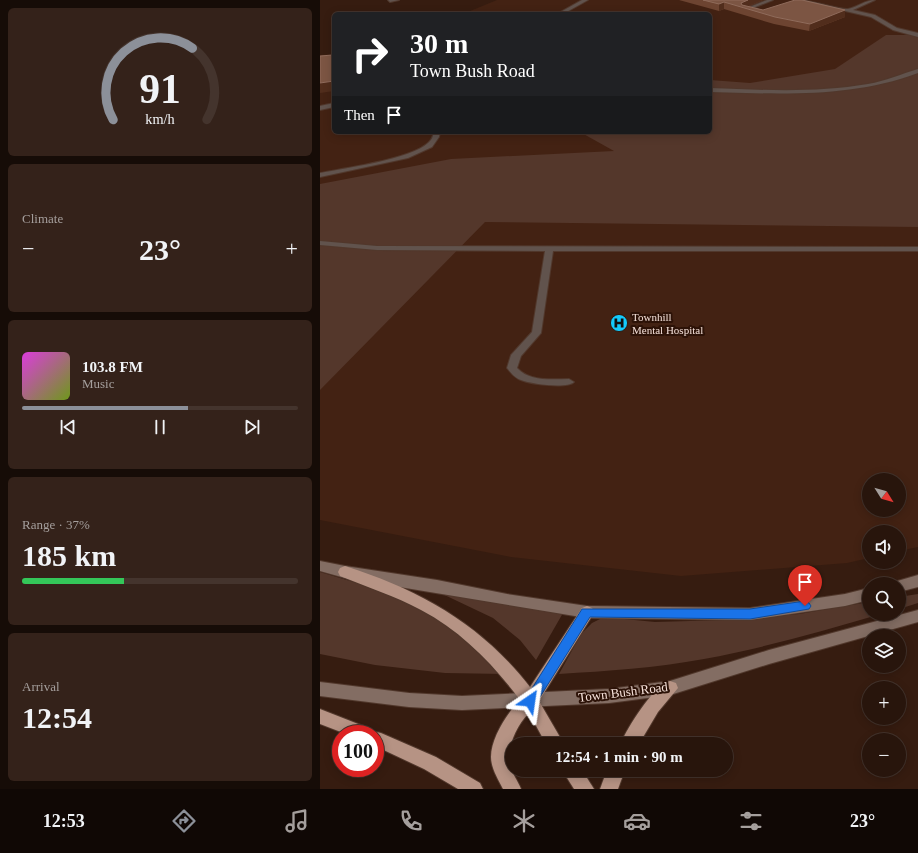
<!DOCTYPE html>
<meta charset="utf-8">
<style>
:root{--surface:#28150c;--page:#34221a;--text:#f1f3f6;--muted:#a59f9d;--line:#44342d;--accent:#8c9099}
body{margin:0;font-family:"Times New Roman",serif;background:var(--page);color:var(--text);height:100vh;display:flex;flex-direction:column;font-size:15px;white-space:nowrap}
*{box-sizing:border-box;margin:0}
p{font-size:13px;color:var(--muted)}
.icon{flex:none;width:22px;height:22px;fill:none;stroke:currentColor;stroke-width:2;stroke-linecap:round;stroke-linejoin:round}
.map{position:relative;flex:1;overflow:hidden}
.drawer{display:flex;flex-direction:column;gap:8px;padding:8px;background:#160c07;width:320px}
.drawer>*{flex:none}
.top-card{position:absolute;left:12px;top:12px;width:380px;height:122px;border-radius:6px;box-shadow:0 2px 10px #0003,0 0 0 1px var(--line);background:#202124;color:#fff;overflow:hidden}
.needle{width:26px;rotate:127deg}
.buttons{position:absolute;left:542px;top:473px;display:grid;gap:8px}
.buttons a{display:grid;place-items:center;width:44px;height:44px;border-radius:50%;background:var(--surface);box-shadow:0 2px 10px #0003,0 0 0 1px var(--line);font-size:20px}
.speed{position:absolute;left:12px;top:725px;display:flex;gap:8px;font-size:20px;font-weight:700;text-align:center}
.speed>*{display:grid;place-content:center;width:52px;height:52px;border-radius:50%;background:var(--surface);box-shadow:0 2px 10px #0003,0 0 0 1px var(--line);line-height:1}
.speed .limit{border:6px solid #d22;background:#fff;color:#111}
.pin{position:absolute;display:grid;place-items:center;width:34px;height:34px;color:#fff;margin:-41px -17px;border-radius:50% 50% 50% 0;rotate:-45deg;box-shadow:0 0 4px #0007}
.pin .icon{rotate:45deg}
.me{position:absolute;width:44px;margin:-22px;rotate:32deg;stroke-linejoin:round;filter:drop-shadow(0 0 3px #0008)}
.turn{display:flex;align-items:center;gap:14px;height:84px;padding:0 12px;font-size:18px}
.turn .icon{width:52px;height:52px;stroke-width:2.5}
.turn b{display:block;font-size:28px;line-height:34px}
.then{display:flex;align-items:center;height:38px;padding:0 12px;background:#0003;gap:8px;font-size:15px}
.big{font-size:30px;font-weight:700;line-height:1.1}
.drawer .widget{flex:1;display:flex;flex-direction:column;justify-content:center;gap:6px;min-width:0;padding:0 14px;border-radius:6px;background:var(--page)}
.drawer .dial{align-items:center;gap:0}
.dial svg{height:104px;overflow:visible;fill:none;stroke:var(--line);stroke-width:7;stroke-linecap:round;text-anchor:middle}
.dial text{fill:var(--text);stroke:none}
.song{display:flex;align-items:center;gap:12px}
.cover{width:48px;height:48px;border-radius:6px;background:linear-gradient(135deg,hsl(300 70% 55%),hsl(80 70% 35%))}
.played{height:4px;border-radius:2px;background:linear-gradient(90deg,var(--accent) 60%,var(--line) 60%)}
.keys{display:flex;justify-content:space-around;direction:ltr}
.heat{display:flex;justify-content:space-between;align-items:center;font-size:22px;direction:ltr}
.charge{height:6px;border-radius:3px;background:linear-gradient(90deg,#34c759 37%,var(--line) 0)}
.trip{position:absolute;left:185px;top:737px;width:228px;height:40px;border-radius:20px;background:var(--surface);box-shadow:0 2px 10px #0003,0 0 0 1px var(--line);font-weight:700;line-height:40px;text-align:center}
.dock{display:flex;height:64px;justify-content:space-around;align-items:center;background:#100805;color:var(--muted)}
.dock .icon{width:28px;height:28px}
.dock .selected{color:var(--accent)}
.dock b{font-size:18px;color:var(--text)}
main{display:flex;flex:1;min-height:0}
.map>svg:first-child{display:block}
.built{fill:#432213;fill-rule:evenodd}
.green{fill:#54372b}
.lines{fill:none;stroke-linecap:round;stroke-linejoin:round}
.lane-casing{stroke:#51382c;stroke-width:2}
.secondary-casing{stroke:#51382c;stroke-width:2}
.highway-casing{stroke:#51382c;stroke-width:2}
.lane{fill:#61534d;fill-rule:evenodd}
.secondary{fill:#836d63;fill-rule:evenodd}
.highway{fill:#b69384;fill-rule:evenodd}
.wall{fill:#6d4431}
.shaded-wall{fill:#512d1c}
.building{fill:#7c5543;stroke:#8f6b5b}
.route{fill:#1a73e8;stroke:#114b97}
.labels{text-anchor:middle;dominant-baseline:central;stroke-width:4;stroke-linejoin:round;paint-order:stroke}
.poi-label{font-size:11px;fill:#f6e2db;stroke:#2c1207;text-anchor:start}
.near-street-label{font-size:13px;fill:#f6e2db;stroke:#2c1207}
</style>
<main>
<section class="drawer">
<div class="widget dial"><svg viewBox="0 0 100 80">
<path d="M14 69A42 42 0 1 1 86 69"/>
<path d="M14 69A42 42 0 0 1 75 14" stroke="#8c9099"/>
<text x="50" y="56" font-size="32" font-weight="700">91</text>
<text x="50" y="72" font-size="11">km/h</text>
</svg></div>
<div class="widget"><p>Climate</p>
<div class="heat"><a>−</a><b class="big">23°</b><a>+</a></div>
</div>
<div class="widget">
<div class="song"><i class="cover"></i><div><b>103.8 FM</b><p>Music</p></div></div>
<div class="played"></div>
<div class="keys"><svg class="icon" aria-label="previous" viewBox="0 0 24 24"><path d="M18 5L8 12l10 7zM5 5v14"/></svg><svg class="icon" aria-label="pause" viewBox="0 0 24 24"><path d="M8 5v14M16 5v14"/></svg><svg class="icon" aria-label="next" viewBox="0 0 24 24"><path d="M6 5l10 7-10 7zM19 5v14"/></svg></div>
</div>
<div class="widget"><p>Range · 37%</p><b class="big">185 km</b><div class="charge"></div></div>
<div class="widget"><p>Arrival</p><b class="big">12:54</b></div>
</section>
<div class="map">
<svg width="598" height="789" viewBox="0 0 598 789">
<rect width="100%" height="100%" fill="#361c10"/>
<path class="built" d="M177,0H598V547L579,551V532H549V558L527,563L361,576L191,557L0,520V55L14,54V132H390V14H143ZM549,480H579V510H549Z"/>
<g class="green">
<path d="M566,35H598V227L165,222L0,390V184L131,159L294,151L260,132H390V80L430,83L515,69Z"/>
<path d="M0,572L84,597L110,608L185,674L125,673L55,665L0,654Z"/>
<path d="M114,590L243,613L216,660L200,640L173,618Z"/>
<path d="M598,594V603L579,609V597Z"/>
<path d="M549,602V614H561C503,631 444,648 384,659C336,668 287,671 239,674L261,634L272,623L284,617L335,622L405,620L479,614Z"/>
</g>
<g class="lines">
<g class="lane-casing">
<g id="lane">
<path d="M68,0H79L70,2Z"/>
<path d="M262,0H268L243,14H237Z"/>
<path d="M447,0H453L428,10L430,13L422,10Z"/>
<path d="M478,0C492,0 519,10 528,9C538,7 545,0 555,0L533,10L555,15L577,28L598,33V37L573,30L551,17Z"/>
<path d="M598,69V73C531,98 461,94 390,92V88C443,90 496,93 548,84C566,81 581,74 598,69Z"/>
<path d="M14,103V107L0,110V106Z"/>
<path d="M114,132H120L119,137L112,147L88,158L0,177V173C26,168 91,159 108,143C112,140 113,136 114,132Z"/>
<path d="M0,241L57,246L598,247V251H233L221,333L201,356L197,368C210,382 231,379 249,379L254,382C247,389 211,384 201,380C195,378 191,373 187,368L191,355L212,332L225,251L57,250L0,245Z"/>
</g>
</g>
<g class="secondary-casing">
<g id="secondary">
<path d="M0,561L25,566L117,580L187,594L267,606L430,608L525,594L549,588V600L525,606L430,620L267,618L25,578L0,571Z"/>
<path d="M598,575V587L579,592V584H573L574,582Z"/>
<path d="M598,610V622L449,664L350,695L289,703L142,710L89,707L0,696V682L89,693L142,696L289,689L350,681L449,650Z"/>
</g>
</g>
<g class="highway-casing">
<g id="highway">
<path d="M25,566C100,590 161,624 210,687L262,608L267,606L272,608L275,612L272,616L219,701L244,744H226L209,713C196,726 186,748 191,766C192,774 198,781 201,789H183C178,779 171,768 171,757C171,738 187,713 200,700C173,664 141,631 101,610C75,596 47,587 20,576L18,572L20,568Z"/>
<path d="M350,681L356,683L358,688L338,712L319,744H300C309,726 331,688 350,681Z"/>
<path d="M0,709L51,729L52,731L61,733L116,757L160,783L163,789H138L104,769L55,746V734H26L0,724Z"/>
<path d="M242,770H262L274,789H254Z"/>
<path d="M287,770H305L298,789H280Z"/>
</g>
</g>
<use href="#lane" class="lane"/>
<use href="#secondary" class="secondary"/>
<use href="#highway" class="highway"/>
</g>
<path class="wall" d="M359,0H443L429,6L443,10L525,17L489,31L454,24L404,9L399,11Z"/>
<g class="shaded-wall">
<path d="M428,0H443L424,8L421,3Z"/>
<path d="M404,2V9L399,11V4Z"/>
<path d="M525,10V17L489,31L490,24Z"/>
<path d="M14,81V91L0,93V83Z"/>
</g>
<g class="building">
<path d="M383,0H428L421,3L422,5L443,10L475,0H482L525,10L490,24L455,17L404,2L399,4Z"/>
<path d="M13,55L14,56V81L0,83V56Z"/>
</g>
<path class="route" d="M485,601L489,603L491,606L489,609L430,619L270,617L215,705L210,706L206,705L204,701L262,609H430Z"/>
<defs>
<g id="hospital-disc" transform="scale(0.9)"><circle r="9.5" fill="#14cafb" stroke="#2c1207"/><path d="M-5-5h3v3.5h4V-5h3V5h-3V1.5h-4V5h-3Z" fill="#111"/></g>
</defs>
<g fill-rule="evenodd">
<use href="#hospital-disc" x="299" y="323"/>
</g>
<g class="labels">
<g class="poi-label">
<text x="312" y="317">Townhill<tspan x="312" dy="13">Mental Hospital</tspan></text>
</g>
<g class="near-street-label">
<text transform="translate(303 692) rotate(-7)">Town Bush Road</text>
</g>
</g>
</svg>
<div class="buttons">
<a><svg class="needle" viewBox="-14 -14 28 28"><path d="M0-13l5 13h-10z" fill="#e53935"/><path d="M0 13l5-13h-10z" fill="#a59f9d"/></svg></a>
<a><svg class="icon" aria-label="sound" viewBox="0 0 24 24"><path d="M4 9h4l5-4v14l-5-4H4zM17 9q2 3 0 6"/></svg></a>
<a><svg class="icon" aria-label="search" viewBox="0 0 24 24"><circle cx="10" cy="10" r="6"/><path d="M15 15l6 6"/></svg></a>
<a><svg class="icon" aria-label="layers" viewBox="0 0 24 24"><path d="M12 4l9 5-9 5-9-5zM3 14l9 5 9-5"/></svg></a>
<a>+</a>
<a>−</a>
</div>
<div class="speed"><div class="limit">100</div></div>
<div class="pin" style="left:485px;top:606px;background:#d93025"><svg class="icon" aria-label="arrive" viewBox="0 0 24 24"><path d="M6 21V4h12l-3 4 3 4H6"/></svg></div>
<svg class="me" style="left:210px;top:701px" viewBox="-20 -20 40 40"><path d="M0-17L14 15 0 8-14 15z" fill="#1a73e8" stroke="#fff" stroke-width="4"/></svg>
<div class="trip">12:54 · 1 min · 90 m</div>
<div class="top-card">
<div class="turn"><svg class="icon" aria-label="right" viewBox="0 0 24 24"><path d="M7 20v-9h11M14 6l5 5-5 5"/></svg><div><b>30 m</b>Town Bush Road</div></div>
<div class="then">Then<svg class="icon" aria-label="arrive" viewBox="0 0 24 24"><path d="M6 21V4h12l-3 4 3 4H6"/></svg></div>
</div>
</div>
</main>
<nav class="dock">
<b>12:53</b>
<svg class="icon selected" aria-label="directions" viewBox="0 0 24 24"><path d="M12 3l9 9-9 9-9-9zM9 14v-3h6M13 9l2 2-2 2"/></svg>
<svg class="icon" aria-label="music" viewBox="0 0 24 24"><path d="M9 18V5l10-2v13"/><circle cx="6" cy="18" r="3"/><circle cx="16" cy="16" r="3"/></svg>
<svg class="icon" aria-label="phone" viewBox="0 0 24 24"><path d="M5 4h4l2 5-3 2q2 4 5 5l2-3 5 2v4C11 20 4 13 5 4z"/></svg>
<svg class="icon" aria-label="climate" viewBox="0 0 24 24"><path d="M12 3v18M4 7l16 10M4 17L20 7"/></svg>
<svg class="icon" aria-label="car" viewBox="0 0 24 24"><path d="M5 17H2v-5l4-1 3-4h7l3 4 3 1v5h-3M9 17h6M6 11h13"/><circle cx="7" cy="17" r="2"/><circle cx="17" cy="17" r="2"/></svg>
<svg class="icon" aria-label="filters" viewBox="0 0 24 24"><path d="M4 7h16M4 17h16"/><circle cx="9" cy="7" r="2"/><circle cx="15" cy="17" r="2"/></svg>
<b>23°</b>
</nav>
